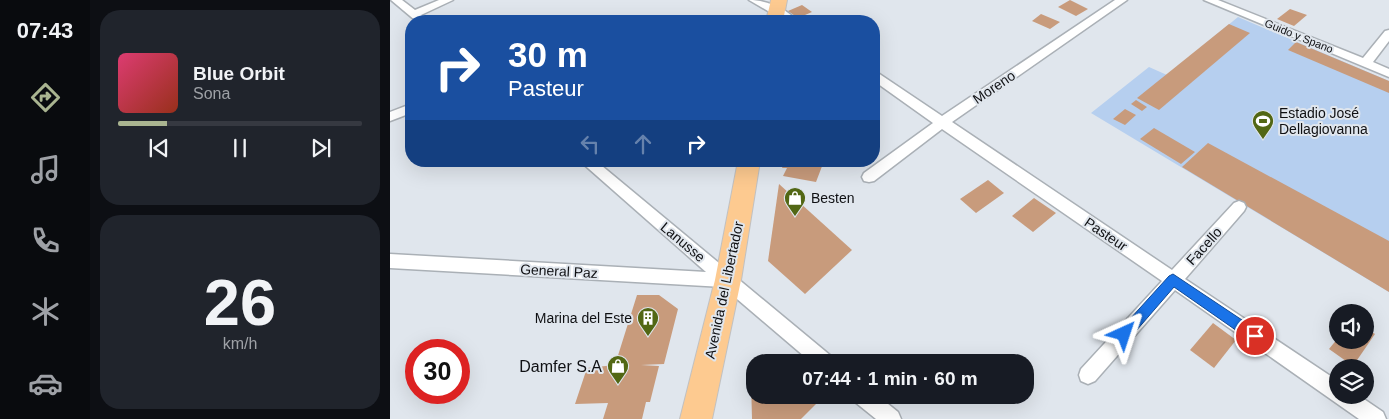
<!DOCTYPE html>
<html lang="es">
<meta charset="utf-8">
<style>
:root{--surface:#171b24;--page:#20242c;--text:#f1f3f6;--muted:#9ea1a6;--line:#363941;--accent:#a9b490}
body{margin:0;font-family:Helvetica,sans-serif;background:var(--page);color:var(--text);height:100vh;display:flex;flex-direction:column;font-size:19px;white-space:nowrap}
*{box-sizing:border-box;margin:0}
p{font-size:16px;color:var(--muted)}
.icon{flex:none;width:28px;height:28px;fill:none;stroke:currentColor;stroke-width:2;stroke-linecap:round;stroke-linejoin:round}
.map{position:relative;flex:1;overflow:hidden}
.panel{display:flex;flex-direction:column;gap:10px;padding:10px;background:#0d0f14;width:300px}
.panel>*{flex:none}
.hud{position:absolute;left:15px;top:15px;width:475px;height:152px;border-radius:20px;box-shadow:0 5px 20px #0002;background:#1a4fa0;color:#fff;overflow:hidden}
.controls{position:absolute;left:939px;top:304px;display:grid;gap:10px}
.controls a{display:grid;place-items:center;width:45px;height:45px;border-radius:50%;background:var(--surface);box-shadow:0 5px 20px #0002;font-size:25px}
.speed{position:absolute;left:15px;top:339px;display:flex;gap:10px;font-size:25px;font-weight:700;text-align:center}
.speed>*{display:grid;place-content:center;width:65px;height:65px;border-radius:50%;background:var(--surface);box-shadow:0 5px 20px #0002;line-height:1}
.speed .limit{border:8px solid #d22;background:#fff;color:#111}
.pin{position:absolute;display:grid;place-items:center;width:42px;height:42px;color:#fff;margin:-21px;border:2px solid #fff;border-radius:50%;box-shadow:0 1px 5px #0007}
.me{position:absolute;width:55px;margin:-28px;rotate:42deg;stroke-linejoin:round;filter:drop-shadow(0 0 4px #0008)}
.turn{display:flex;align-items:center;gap:18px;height:105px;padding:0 20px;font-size:22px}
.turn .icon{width:65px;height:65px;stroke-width:2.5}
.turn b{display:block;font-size:35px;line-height:42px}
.lanes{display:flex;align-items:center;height:48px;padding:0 20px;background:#0003;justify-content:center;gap:25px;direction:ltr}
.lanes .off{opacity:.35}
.panel .tile{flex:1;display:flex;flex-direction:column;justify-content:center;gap:8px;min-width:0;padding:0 18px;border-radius:20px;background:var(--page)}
.panel .dial{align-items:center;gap:0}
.dial b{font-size:65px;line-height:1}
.song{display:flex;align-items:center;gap:15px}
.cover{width:60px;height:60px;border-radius:8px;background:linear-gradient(135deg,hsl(340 70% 55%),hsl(10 70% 35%))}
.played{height:5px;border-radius:2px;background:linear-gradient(90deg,var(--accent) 20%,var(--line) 20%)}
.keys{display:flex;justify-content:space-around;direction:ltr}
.trip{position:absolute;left:356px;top:354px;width:288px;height:50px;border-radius:20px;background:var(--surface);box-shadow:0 5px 20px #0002;font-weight:600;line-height:50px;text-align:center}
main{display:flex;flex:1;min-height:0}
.menu{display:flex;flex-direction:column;width:90px;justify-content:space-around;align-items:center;background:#090b0e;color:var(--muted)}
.menu .icon{width:35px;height:35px}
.menu .on{color:var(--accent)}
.menu b{font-size:22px;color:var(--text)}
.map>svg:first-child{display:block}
.green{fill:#b6cfef}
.building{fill:#c89b7c}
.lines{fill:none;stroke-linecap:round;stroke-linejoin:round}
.minor-casing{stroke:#aab0b6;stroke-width:3}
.primary-casing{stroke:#c1c1c2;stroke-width:2}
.minor{fill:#fff;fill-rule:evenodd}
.primary{fill:#fdca90;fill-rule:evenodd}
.route{fill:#1a73e8;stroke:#114b97}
.labels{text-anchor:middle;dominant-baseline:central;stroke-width:4;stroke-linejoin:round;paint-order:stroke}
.far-street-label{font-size:11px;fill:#0f1013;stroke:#e0e6ed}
.street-label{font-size:14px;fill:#0f1013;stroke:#e0e6ed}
.poi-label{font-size:14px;fill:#0f1013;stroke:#e0e6ed;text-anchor:start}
.near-poi-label{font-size:16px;fill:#0f1013;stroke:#e0e6ed;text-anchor:end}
</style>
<main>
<nav class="menu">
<b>07:43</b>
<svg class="icon on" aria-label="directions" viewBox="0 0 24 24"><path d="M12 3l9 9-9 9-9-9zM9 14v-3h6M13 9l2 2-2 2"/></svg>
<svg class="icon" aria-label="music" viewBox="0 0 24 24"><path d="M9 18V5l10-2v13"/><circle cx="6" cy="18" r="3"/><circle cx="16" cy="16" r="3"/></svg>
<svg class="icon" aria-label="phone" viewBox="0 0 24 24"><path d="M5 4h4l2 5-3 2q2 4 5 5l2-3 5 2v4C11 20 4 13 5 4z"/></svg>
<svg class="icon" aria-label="climate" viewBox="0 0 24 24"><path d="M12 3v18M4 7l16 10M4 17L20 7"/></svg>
<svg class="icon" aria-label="car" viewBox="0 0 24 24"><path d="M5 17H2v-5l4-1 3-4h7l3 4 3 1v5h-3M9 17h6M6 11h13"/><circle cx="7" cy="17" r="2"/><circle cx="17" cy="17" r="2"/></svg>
</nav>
<section class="panel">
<div class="tile">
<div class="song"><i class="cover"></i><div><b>Blue Orbit</b><p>Sona</p></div></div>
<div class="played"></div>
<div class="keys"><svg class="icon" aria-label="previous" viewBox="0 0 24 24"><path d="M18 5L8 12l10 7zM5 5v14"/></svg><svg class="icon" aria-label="pause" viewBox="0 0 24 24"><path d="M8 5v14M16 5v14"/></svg><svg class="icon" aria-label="next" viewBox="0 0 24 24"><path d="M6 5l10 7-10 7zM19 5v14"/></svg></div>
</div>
<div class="tile dial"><b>26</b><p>km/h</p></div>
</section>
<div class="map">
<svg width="999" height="419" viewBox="0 0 999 419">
<rect width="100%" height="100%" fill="#e0e6ed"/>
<path class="green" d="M848,17L999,81V292L701,113L759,67L777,75Z"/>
<g class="building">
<path d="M680,0L698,9L686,16L668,7Z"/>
<path d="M412,5L422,12L408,18L398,11Z"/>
<path d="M900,9L917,15L904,26L887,19Z"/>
<path d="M651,14L670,22L660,29L642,21Z"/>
<path d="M839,24L860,33L769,110L747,98Z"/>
<path d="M906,42L999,81V93L898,50Z"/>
<path d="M746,100L757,107L752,111L741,104Z"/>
<path d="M735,109L746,115L735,125L723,119Z"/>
<path d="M764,128L805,152L791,164L750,139Z"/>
<path d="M818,143L999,241V292L792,167Z"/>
<path d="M395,161H434L426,182L393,176L397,168H392Z"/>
<path d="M598,180L614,193L586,213L570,199Z"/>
<path d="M389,184L462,250L415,294L378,261Z"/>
<path d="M644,198L666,213L643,232L622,216Z"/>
<path d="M247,295H269L288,309L274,364L251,365L269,366L260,402H256L252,419H213L218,403L185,404L197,368L225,365Z"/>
<path d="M823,323L846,340L824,368L800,350Z"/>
<path d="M975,327L985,334L963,366L939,349L948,338V340H975Z"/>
<path d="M365,377V395H420L428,402L411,419H362L361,380Z"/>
</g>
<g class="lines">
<g class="minor-casing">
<g id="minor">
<path d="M1,0H12L25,10L49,0H63L31,15L35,19L34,21H26Z"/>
<path d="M359,0C376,0 396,8 407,21H395Z"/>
<path d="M725,0H737L562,122L782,270L844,203L849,201L854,203L856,207L854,211L795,279L948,381V395H968L993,412L996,419H969L785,290L705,381L698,384L691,381L689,375L691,369L772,281L552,129L484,181L479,182L474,181L472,177L474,173L543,123L484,81V72L488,73L552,116Z"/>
<path d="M814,0H828L973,58L995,31L999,30V41L983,62L999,69V77Z"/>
<path d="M21,104V113L0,121V112Z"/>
<path d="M190,161H206L441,356L443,362H421L333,287L0,268V254L316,272Z"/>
<path d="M462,395H487L508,412L511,419H486L465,402Z"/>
</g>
</g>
<g class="primary-casing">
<g id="primary">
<path d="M381,0H397L393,21H376Z"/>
<path d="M348,161H370L351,280L322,419H290L325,280Z"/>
</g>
</g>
<use href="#minor" class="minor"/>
<use href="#primary" class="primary"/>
</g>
<path class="route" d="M783,274L870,332L872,336L870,340L865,342L860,340L784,287L739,339L734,340L730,339L728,334L730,330L779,276Z"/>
<defs>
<g id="stadium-pin" transform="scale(1.125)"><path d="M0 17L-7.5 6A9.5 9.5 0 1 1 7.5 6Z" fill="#526714" stroke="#e0e6ed"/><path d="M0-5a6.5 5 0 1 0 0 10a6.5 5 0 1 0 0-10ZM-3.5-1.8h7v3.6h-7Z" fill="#fff"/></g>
<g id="shop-pin" transform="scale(1.125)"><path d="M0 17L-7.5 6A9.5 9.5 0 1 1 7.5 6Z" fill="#526714" stroke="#e0e6ed"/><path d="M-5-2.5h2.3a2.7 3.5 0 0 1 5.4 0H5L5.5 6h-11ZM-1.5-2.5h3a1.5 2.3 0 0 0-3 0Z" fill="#fff"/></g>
<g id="building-pin" transform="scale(1.125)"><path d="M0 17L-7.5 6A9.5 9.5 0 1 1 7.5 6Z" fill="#526714" stroke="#e0e6ed"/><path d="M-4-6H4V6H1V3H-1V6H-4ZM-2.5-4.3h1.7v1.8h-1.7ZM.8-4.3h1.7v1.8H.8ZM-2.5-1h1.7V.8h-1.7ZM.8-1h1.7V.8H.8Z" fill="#fff"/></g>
</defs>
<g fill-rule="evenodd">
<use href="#stadium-pin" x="873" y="121"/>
<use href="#shop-pin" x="405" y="198"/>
<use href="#building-pin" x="258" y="318"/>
<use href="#shop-pin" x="228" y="366"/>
</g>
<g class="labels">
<g class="far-street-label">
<text transform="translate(909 36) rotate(22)">Guido y Spano</text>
</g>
<g class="street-label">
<text transform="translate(604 87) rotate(-34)">Moreno</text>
<text transform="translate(716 234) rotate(34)">Pasteur</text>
<text transform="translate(293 242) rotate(40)">Lanusse</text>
<text transform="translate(814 246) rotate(-48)">Facello</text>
<text transform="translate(169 271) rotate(3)">General Paz</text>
<text transform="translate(334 290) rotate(-78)">Avenida del Libertador</text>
</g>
<g class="poi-label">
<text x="889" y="113">Estadio José<tspan x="889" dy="16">Dellagiovanna</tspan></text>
<text x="421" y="198">Besten</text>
<text x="242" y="318" text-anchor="end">Marina del Este</text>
</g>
<g class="near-poi-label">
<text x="212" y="366">Damfer S.A</text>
</g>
</g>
</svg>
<div class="controls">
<a><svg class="icon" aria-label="sound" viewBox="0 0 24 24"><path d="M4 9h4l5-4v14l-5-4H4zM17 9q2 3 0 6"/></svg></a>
<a><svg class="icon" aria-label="layers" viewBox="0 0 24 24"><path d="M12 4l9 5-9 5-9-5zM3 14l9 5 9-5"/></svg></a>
</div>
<div class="speed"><div class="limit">30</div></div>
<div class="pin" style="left:865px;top:336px;background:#d93025"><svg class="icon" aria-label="arrive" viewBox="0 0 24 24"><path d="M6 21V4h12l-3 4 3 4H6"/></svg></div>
<svg class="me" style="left:734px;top:334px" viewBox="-20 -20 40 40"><path d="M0-17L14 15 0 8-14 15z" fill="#1a73e8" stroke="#fff" stroke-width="4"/></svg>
<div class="trip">07:44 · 1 min · 60 m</div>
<div class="hud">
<div class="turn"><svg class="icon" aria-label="right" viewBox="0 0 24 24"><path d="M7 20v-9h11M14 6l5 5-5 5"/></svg><div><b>30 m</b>Pasteur</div></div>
<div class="lanes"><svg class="icon off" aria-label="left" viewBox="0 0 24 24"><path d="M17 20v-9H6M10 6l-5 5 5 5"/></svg><svg class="icon off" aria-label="ahead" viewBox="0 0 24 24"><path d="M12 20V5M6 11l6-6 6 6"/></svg><svg class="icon" aria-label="right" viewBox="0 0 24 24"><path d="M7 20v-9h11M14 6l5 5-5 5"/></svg></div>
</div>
</div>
</main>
